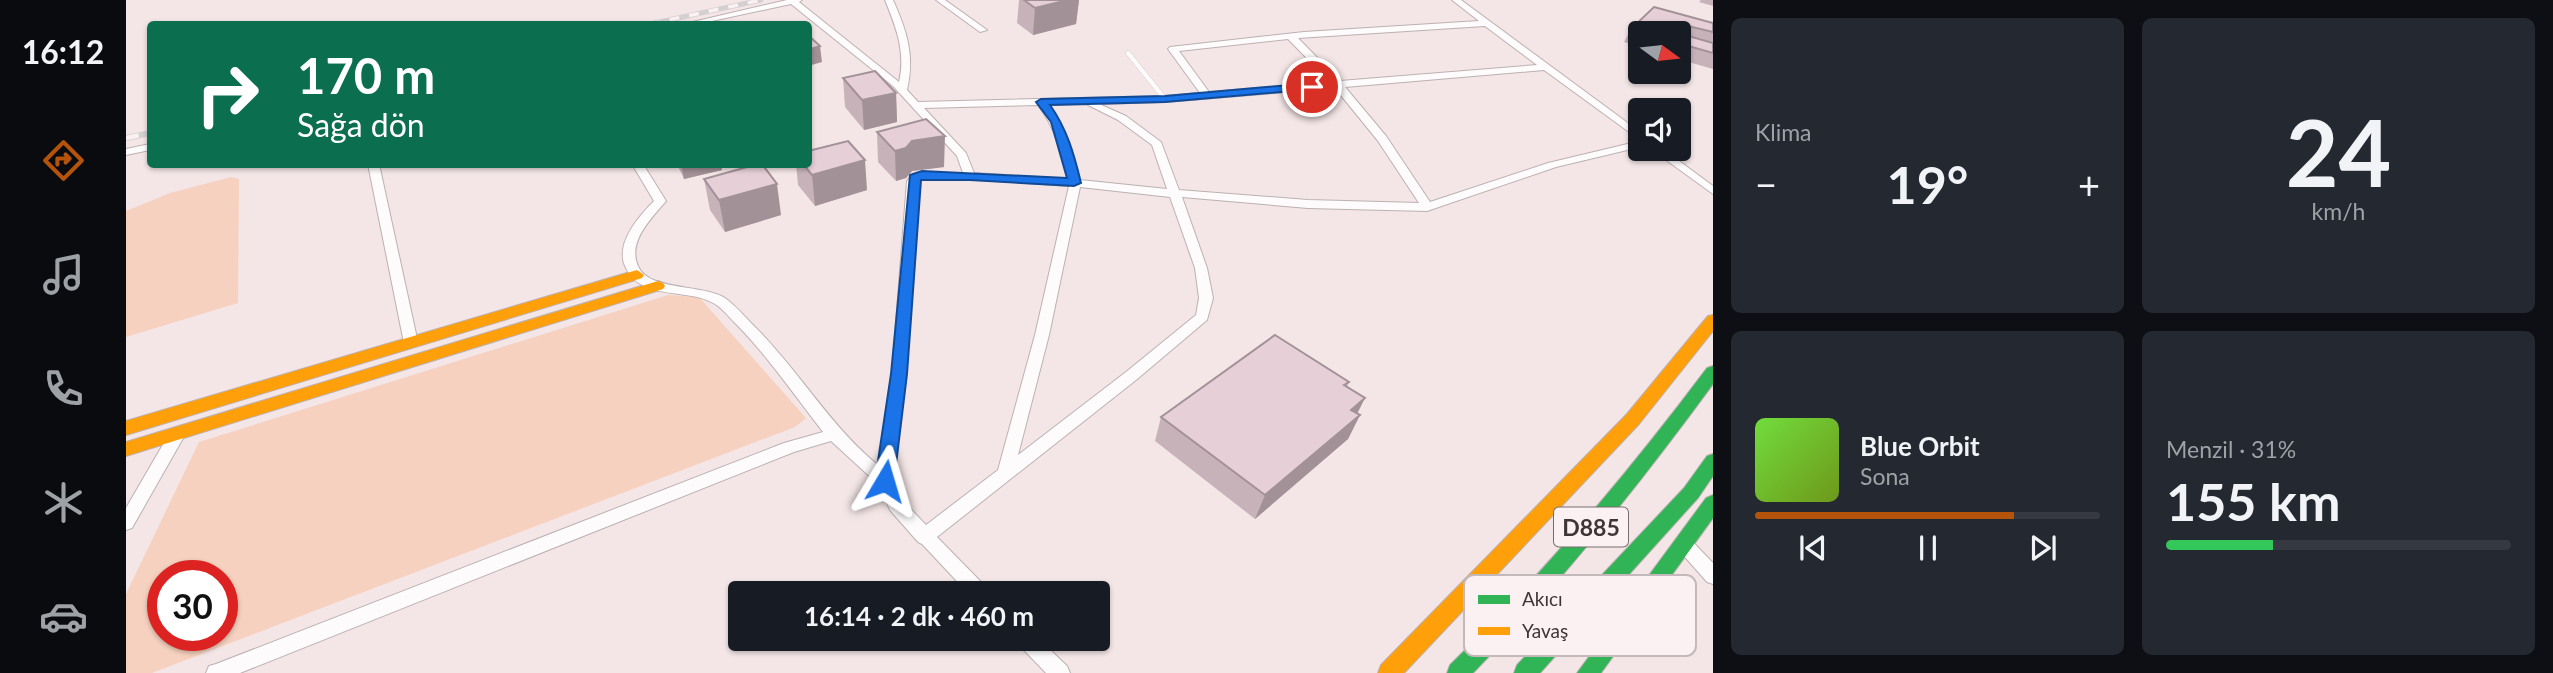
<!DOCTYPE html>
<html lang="tr">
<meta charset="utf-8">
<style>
:root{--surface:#171b24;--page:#242831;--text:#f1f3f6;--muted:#9ea1a6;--line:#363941;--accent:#b45309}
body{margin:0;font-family:Lato,sans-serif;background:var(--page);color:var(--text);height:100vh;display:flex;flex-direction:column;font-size:26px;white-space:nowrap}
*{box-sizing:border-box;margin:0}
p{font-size:23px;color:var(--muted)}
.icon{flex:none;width:38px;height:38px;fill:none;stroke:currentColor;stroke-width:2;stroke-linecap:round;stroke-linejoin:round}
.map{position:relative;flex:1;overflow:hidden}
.details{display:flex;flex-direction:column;gap:18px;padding:18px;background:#0d0f14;width:840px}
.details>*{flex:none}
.hud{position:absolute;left:21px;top:21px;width:665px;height:147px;border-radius:7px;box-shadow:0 2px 5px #0004;background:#0b6e4f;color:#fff;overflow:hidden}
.needle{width:46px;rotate:105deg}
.buttons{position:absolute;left:1502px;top:21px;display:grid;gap:14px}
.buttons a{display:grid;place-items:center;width:63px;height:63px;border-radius:7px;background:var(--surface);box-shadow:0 2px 5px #0004;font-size:35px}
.speed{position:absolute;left:21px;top:560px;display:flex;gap:14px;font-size:35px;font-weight:700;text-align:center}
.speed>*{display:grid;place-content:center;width:91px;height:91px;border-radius:50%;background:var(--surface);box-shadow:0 2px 5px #0004;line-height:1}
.speed .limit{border:10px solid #d22;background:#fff;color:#111}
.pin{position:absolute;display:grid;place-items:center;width:60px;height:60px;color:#fff;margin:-30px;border:4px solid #fff;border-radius:50%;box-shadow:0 2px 7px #0007}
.me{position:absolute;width:77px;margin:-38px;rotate:7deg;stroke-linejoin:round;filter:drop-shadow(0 0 5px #0008)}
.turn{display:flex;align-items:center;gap:24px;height:147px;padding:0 35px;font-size:32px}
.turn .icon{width:91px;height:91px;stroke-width:2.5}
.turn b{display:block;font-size:49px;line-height:60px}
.big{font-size:52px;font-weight:700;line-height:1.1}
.details .tile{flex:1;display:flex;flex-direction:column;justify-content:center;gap:10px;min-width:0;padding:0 24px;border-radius:10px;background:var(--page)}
.details .dial{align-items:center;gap:0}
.dial b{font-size:91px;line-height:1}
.song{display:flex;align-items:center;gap:21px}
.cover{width:84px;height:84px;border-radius:10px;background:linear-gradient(135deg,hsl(100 70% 55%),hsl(80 70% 35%))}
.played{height:7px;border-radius:4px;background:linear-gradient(90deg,var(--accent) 75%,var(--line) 75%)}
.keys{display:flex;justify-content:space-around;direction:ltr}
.heat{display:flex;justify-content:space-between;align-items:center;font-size:38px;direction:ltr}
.charge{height:10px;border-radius:5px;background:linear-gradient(90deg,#34c759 31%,var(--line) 0)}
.details .tiles{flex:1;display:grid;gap:18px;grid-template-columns:repeat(2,1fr)}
.trip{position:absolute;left:602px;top:581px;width:382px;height:70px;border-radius:7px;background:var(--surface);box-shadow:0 2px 5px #0004;font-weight:700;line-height:70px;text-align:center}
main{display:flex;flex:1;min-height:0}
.menu{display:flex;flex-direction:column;width:126px;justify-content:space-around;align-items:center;background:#090b0e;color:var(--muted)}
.menu .icon{width:49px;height:49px}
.menu .on{color:var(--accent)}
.menu b{font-size:32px;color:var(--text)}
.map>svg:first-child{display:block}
.green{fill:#f6d1bf;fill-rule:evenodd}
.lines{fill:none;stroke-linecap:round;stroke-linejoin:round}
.lane-casing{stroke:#bcb1b2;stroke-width:5}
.street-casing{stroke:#bcb1b2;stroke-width:2}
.fast-casing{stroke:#bcb1b2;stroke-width:2}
.slow-casing{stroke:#bcb1b2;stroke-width:2}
.lane{stroke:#fdfbfb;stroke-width:4.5}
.street{fill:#fdfbfb;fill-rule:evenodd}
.fast{fill:#30b455;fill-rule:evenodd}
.slow{fill:#ff9f0a;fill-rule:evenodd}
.rail-far1-casing{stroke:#d4cfd0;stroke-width:5}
.rail-casing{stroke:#d4cfd0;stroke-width:6}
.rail-far1{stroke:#fcf1f2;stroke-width:3.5;stroke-dasharray:10;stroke-linecap:butt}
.rail{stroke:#fcf1f2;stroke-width:4.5;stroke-dasharray:13;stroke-linecap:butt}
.wall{fill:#c7b2ba}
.shaded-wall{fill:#a29197}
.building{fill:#e7cfd8;stroke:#a29197;stroke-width:2}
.route{fill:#1a73e8;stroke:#114b97;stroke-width:2}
.labels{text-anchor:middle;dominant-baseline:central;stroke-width:7;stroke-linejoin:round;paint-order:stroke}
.shield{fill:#fcf1f2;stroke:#786d6e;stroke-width:2}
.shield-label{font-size:23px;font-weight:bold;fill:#3f3536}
.key{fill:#fcf1f2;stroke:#c3b9ba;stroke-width:2}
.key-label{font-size:19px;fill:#3f3536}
</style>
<main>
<nav class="menu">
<b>16:12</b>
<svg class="icon on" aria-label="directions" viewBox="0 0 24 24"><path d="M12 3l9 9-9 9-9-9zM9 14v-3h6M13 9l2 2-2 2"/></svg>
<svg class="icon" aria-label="music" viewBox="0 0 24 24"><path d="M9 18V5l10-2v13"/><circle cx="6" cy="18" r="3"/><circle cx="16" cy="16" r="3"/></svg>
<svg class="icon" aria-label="phone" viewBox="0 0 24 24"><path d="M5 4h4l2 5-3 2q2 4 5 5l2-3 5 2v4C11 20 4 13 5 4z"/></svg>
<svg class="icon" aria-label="climate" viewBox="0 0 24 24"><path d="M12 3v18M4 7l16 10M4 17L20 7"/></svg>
<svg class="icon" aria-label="car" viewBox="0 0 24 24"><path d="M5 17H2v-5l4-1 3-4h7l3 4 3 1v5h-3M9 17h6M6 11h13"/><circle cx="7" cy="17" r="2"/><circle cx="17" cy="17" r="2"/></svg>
</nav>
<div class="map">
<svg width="1587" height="673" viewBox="0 0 1587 673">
<rect width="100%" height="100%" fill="#f4e6e7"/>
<g class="green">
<path d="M105,177L113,179L112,303L0,337V211L44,193Z"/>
<path d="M542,295L573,297L680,418L669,427L26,673H0V594L73,442ZM37,576H96V635H37Z"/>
</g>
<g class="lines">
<g class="lane-casing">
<path id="lane" d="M1002,53L1039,99"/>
</g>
<g class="street-casing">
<g id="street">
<path d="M661,0H676L673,2L773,82C780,52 770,27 759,0H767C781,31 789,56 781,90L792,102L1039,96L1074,93L1042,49L1044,47L1178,32L1353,21L1326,0H1335L1514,132V140L1418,70L1219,87L1260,136L1304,202L1422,163L1514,141V147L1430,167L1301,211L1182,208L1056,197L1081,268L1087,298L1081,320L1010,380L811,537L860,587L863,593H842L796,544L792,542L764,510L753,485L705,441L668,452L114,673H80L83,666L90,664L658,443L697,432C668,395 642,356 609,323C603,317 597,309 589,304C562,287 514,302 499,266C489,243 513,216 528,201L506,164H517L540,201C526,218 501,241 512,266C522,291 577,284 599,298C610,306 620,318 630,328C674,372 704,426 753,466L766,374L781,181L787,174L791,173H837L831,156L767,86L665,4L572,24H558ZM1359,26L1411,65L1214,81L1172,38ZM1162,39L1204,82L1083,92L1053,51ZM1209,88L1252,141L1293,203L1182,200L1053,190L1035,142L1000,116L973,104L1039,102ZM960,104L992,120L1026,145L1041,189L954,180C947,153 940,128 922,105ZM912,105C929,128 936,152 942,179L848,173L840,153L798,108ZM794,179H844L943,186L909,335L872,470L800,525L776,500L767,481L780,374ZM954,187L1044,197L1069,268L1073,298L1070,315L1000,372L892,455L923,335Z"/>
<path d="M810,0H819L861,30L854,32Z"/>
<path d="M24,144V150L0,155V149Z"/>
<path d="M1525,149H1537L1587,186V194Z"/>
<path d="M242,164H253L292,343L285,348L278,343Z"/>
<path d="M52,427L58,429L60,433L6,528L0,530V508L46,429Z"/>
<path d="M1557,536L1563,538L1587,563V584L1581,582L1551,548L1548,543L1551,538Z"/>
<path d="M891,639H913L941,666L944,673H920L893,645Z"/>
</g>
</g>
<g class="fast-casing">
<g id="fast">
<path d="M1587,366V384C1513,485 1435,583 1347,673H1321L1324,665C1418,573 1502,473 1581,368Z"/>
<path d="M1587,454V476L1572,498L1414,673H1388L1391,665L1558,488L1581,456Z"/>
<path d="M1587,495V518L1475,673H1451L1580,498Z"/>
</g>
</g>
<g class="slow-casing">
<g id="slow">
<path d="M511,270L518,275L516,278L0,435V421Z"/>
<path d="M532,281L537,283L539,286L537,289L0,456V442Z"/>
<path d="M1587,315V331L1513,424L1278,673H1252L1255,665L1501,414L1582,316Z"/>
</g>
</g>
<use href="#lane" class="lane"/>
<use href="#street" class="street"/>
<use href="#fast" class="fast"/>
<use href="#slow" class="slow"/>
<g class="rail-far1-casing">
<path id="rail-far1" d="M524,24L635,0"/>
</g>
<g class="rail-casing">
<path id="rail" d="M0,138L24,133"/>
</g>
<use href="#rail-far1" class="rail-far1"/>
<use href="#rail" class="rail"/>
</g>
<g class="wall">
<path d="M893,0H953L950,24L907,35L891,23Z"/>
<path d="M1575,0H1587V6L1573,2Z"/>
<path d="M1587,23V69L1552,59V33H1514V47L1498,42L1505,29Z"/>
<path d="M717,78L770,93L771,122L738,130L719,107Z"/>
<path d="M751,132L818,167L786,171L780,178L770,181L752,162Z"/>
<path d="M551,164H595L596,170L558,179Z"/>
<path d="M670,164H682L741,190L689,206L672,185Z"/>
<path d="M578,179L655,215L599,232L584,210Z"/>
<path d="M1223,382L1221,387L1231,413L1234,415L1222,439L1129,519L1029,441L1035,417Z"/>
</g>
<g class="shaded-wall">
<path d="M942,0H953L950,24L907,35L909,8Z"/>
<path d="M694,46L696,62L682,66V50Z"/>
<path d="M770,93L771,122L738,130L736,100Z"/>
<path d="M819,136L818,167L786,171L780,178L770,181L769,151L786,141Z"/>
<path d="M739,160L741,190L689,206L686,175Z"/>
<path d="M555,164H595L596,170L558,179Z"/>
<path d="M651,184L655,215L599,232L593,200Z"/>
<path d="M1239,398L1228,420L1234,415L1222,439L1129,519L1139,495L1225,410Z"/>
</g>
<g class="building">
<path d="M898,0H942L909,8Z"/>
<path d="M1528,7L1587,23V32L1558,25L1559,35L1587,43V53L1552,43V33H1519L1505,29Z"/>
<path d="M682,35L694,46L682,50Z"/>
<path d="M749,71L770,93L736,100L717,78Z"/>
<path d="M800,119L819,136L786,141L780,148L769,151L751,132Z"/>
<path d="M722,141L739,160L686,175L677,164H682V151Z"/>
<path d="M632,164H636L651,184L593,200L578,179Z"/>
<path d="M1149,335L1223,382L1218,385L1239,398L1225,410L1234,415L1139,495L1035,417Z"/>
</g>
<path class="route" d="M1186,83L1190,84V89L1039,102L924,105C941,129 948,154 955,183L948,186L844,180H795L781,374L768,481L765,486L759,489L752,486L749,481L765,374L784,175L796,171L941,178L925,122L910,102L915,99L1039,96Z"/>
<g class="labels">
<rect class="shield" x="1428" y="507.5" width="74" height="39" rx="5"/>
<g class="shield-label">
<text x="1465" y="527">D885</text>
</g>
</g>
<rect x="1338" y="575" width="232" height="81" rx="10" class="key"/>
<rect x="1352" y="595" width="32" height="9" fill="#30b455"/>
<rect x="1352" y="627" width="32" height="8" fill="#ff9f0a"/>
<g class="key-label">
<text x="1396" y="606">Akıcı</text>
<text x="1396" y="638">Yavaş</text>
</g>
</svg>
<div class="buttons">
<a><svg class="needle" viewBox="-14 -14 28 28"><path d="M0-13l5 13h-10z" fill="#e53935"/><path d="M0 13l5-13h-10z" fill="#9ea1a6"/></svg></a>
<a><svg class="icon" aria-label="sound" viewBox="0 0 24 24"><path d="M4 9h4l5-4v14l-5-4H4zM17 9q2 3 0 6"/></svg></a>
</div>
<div class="speed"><div class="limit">30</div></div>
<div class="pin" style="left:1186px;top:87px;background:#d93025"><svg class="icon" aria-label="arrive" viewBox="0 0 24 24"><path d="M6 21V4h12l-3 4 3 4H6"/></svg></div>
<svg class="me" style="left:759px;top:481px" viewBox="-20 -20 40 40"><path d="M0-17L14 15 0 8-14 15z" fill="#1a73e8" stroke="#fff" stroke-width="4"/></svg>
<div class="trip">16:14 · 2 dk · 460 m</div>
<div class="hud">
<div class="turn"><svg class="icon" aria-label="right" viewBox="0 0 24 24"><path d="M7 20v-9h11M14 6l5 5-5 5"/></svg><div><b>170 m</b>Sağa dön</div></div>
</div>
</div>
<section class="details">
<div class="tiles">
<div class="tile"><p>Klima</p>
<div class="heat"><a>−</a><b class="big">19°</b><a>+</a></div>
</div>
<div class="tile dial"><b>24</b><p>km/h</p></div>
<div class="tile">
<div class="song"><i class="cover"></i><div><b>Blue Orbit</b><p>Sona</p></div></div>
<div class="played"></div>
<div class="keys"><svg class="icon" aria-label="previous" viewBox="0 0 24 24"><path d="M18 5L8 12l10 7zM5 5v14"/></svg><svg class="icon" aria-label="pause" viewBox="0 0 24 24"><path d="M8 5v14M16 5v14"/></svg><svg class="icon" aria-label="next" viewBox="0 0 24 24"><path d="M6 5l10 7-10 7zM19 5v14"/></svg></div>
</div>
<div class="tile"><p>Menzil · 31%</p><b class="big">155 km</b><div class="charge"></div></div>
</div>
</section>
</main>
